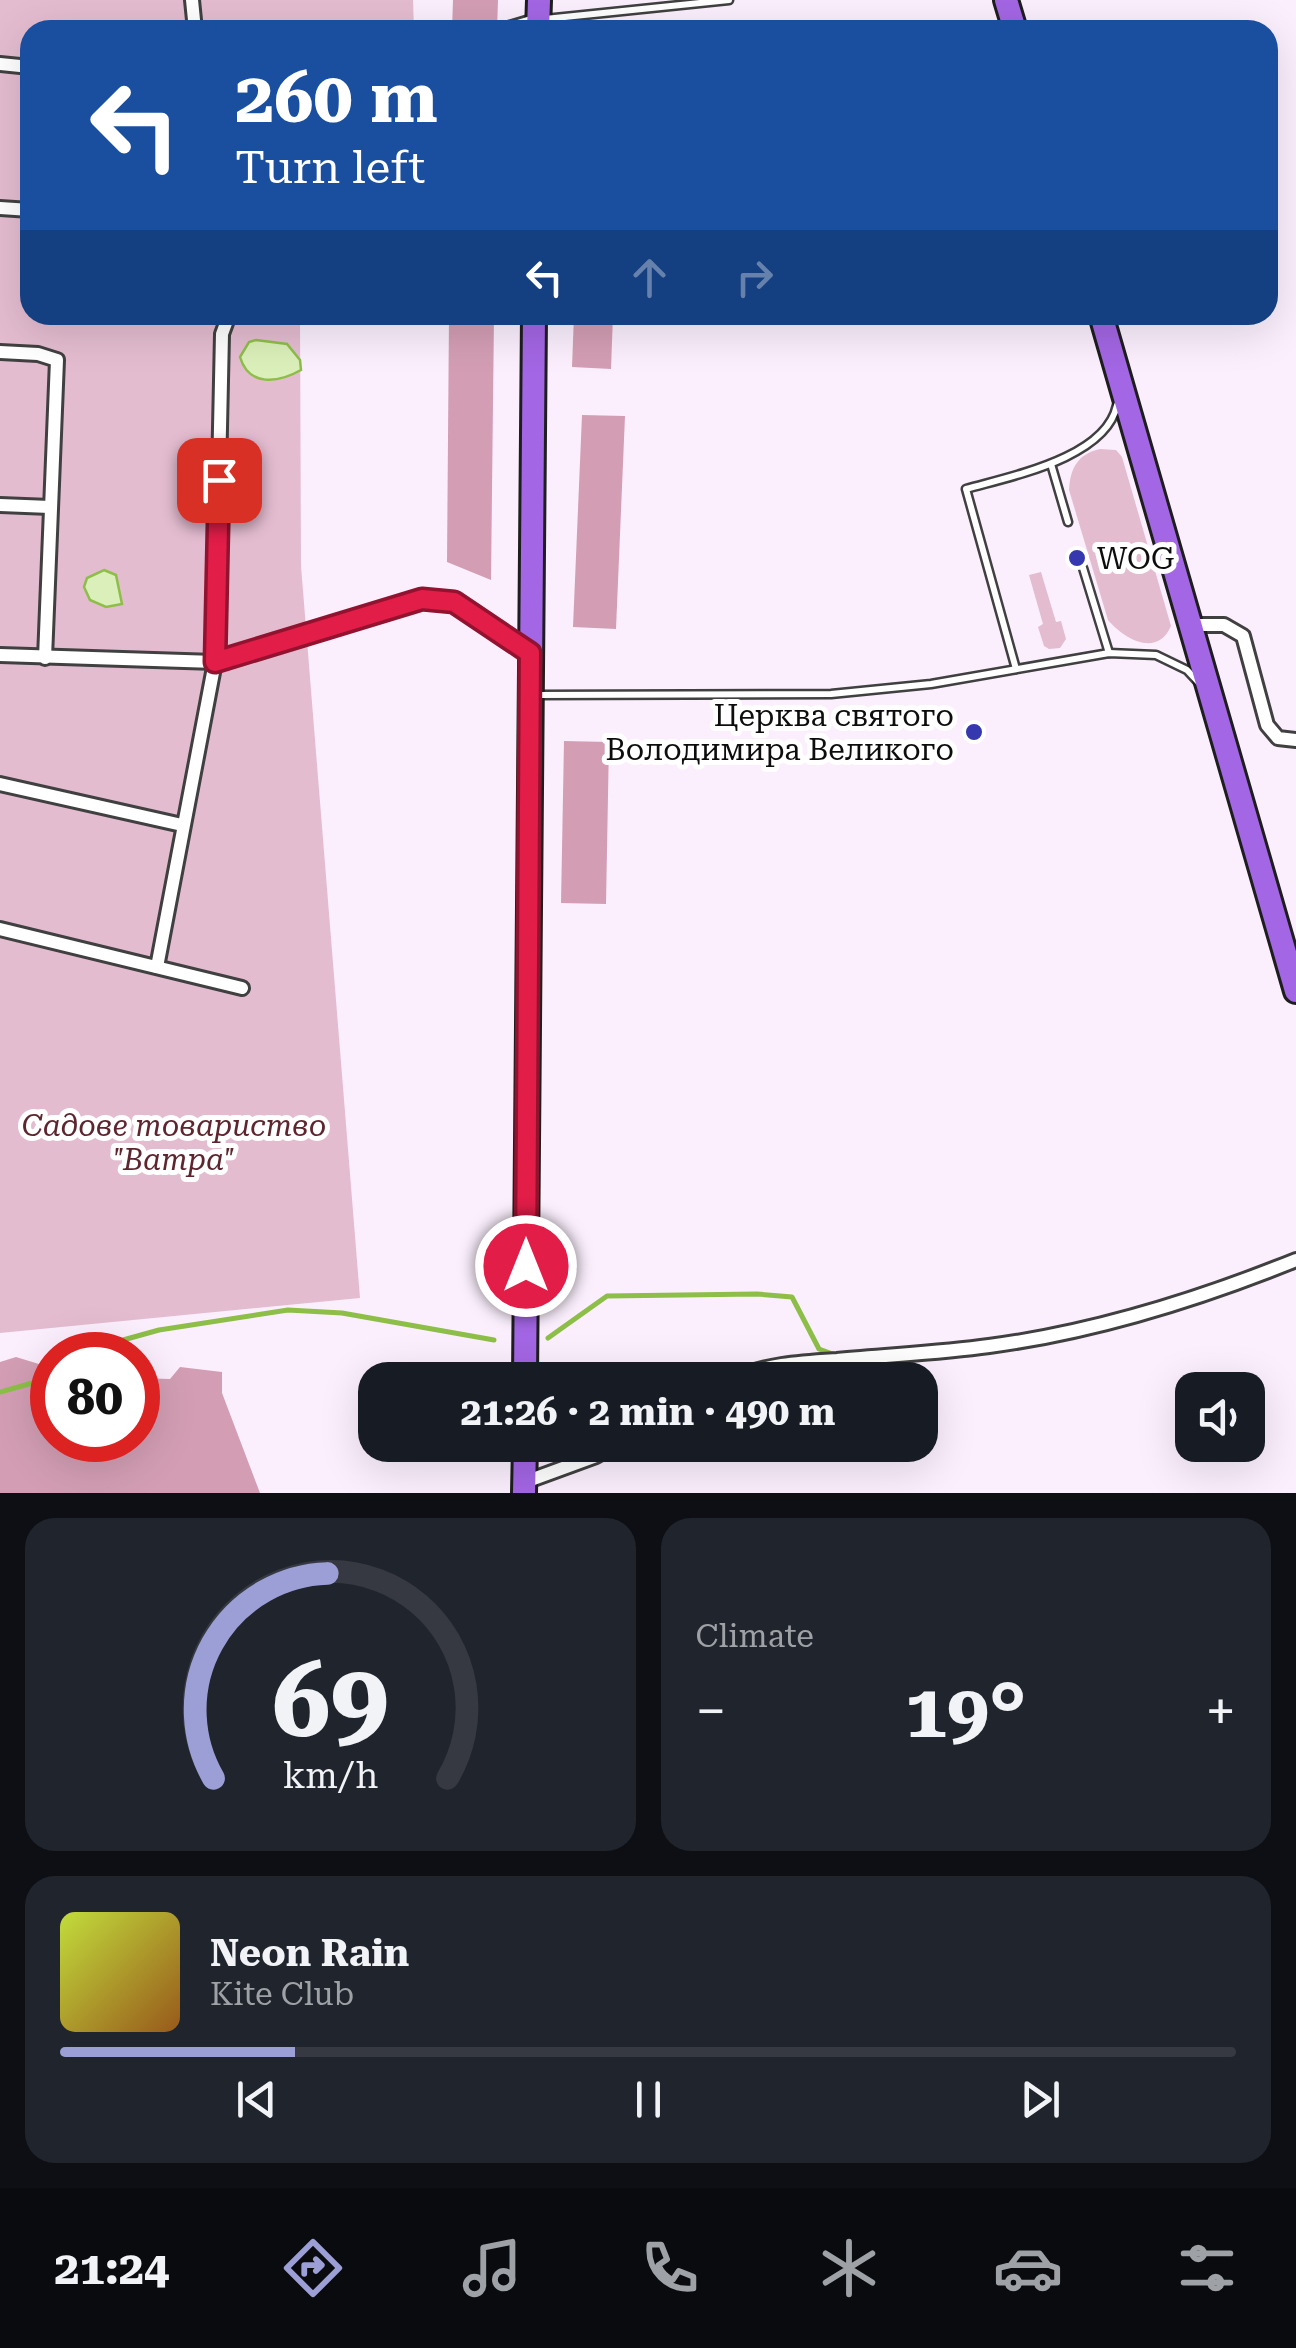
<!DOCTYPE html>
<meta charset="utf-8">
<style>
:root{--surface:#171b24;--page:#20242c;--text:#f1f3f6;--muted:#9ea1a6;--line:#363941;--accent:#9c9fd6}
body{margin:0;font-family:"Roboto Serif",serif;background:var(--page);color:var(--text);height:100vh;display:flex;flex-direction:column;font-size:38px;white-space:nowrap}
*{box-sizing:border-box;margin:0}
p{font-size:32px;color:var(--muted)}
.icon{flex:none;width:55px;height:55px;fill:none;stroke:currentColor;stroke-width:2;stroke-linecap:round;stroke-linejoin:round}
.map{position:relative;height:1493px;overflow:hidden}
.panel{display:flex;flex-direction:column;gap:25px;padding:25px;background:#0d0f14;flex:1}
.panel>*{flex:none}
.banner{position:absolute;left:20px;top:20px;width:1258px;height:305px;border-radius:30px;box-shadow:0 10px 40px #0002;background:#1a4fa0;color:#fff;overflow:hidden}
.tools{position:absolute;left:1175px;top:1372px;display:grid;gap:20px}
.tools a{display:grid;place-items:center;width:90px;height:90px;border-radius:20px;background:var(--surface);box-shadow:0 10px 40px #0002;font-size:50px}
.speed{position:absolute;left:30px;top:1332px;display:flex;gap:20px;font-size:50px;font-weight:700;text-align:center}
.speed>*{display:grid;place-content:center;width:130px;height:130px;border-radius:50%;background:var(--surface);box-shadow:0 10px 40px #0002;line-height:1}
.speed .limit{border:15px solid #d22;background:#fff;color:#111}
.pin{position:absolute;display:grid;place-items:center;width:85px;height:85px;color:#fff;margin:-42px;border-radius:20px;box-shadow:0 5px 15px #0006}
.me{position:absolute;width:110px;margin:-55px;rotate:0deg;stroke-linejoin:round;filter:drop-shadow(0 0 8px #0008)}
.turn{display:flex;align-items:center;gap:35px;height:210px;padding:0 50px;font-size:45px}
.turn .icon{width:130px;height:130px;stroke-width:2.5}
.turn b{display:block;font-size:70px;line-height:85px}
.lanes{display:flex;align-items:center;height:95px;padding:0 50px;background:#0003;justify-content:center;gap:50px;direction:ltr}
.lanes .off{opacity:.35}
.big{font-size:75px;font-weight:700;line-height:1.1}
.panel .tile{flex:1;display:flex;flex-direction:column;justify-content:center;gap:15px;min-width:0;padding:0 35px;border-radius:30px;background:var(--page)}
.panel .dial{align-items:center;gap:0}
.dial svg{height:260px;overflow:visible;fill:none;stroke:var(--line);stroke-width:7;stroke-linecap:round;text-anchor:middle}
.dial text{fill:var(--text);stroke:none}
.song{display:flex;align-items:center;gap:30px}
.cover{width:120px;height:120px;border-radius:15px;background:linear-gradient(135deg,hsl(70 70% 55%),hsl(30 70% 35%))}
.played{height:10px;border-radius:5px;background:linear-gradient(90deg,var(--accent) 20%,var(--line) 20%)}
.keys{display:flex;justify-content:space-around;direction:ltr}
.heat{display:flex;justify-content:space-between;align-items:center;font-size:55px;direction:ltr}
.panel .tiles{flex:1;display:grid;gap:25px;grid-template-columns:1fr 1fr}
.tile:last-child{grid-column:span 2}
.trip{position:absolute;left:358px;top:1362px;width:580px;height:100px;border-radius:30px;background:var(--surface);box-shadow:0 10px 40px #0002;font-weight:700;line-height:100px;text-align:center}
.menu{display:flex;height:160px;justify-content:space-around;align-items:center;background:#090b0e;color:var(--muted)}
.menu .icon{width:70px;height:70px}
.menu .current{color:var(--accent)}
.menu b{font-size:45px;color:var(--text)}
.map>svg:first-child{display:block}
.green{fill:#e4bcd0}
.forest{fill:#d39eb4}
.water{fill:#daefb9;stroke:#8dbe48;stroke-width:2.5}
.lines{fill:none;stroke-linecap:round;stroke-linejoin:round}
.stream{stroke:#8dbe48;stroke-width:5}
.lane-casing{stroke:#404040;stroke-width:11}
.street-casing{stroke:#404040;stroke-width:18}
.highway-casing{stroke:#1e1e1e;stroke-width:28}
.lane{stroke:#fff;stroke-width:6}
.street{stroke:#fff;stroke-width:12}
.highway{stroke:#a366e4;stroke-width:22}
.route-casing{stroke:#92132f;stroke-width:25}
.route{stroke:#e11d48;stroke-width:18}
.poi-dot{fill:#3538ae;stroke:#fff;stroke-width:4}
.labels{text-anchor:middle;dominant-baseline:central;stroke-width:10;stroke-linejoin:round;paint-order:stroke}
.poi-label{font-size:30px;fill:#0d0d0d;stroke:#fff;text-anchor:start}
.park-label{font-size:30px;font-style:italic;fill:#5e252f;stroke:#fff}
</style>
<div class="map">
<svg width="1296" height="1493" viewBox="0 0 1296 1493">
<rect width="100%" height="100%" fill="#fbeffd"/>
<g class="green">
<path d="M0,0H413L414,30H30V315H419V318L300,317L301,566L360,1298L0,1333Z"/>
<path d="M1100,449L1116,450L1122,457L1171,626C1157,658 1124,639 1108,620L1069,490C1070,468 1078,454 1100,449Z"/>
<path d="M1041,572L1056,622L1061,621L1066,639L1060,648L1049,649L1044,646L1038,627L1043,624L1029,575Z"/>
</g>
<g class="forest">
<path d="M453,0H498L497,30H452Z"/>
<path d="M449,315H494L491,580L447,562Z"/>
<path d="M574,315H613L611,369L572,367Z"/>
<path d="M582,415L625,416L616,629L573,627Z"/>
<path d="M564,741L609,742L606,904L561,903Z"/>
<path d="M16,1357L52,1368V1440H138V1378L170,1379L180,1367L222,1372V1393L260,1493H0V1362Z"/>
</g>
<g class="water">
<path d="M256,340L287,344L300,360L301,370C278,383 249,387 240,357L249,342Z"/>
<path d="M104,570L116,575L122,604L106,607L90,600L84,587L87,578Z"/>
</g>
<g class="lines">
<g class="stream">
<path d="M548,1338L607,1296L757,1294L792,1297L819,1349L838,1356"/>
<path d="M89,1355L105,1345L159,1330L288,1310L342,1313L494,1340"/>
<path d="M47,1378L52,1376"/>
<path d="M0,1392L36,1382"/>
</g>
<g class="lane-casing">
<g id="lane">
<path d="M545,19L729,0"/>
<path d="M1051,464L1068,522"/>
<path d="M1083,568L1109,653"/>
<path d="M1016,669L966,489C1011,476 1106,458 1117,405"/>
<path d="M535,695L831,694L931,684L1109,653L1156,655L1187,670L1200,684"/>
</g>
</g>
<g class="street-casing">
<g id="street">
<path d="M192,0L195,30"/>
<path d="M505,30L538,20"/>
<path d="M0,64L30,67"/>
<path d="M0,208L30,210"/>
<path d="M0,352L38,354L57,360L45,658"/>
<path d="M0,505L50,507"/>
<path d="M1192,625H1224L1243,636L1267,725L1278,738L1296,740"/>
<path d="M0,655L215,662L422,599L454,603L530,653"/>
<path d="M0,784L182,825"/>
<path d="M0,929L242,988"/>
<path d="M157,967L215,662L222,334L229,315"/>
<path d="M733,1380C762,1364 804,1362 837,1360C887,1355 939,1353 989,1346C1095,1332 1197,1300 1296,1260"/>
<path d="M525,1482L596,1456L615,1445"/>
</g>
</g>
<g class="highway-casing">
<g id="highway">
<path d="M1006,0L1015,30"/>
<path d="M538,30L539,0"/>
<path d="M1101,315L1296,991"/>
<path d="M525,1380L534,315"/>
<path d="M524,1493L525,1445"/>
</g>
</g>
<use href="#lane" class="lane"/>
<use href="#street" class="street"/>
<use href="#highway" class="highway"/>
</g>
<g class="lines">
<g class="route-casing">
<path id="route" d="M219,480L215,662L422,599L454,602L530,653L526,1266"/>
</g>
<use href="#route" class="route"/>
</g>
<g class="poi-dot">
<circle cx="1077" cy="558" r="10"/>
<circle cx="974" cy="732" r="10"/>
</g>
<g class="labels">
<g class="poi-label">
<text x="1097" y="558">WOG</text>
<text x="954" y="715" text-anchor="end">Церква святого<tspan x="954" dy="34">Володимира Великого</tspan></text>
</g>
<g class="park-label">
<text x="174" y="1125">Садове товариство<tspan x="174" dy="34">"Ватра"</tspan></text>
</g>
</g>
</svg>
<div class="tools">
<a><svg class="icon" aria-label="sound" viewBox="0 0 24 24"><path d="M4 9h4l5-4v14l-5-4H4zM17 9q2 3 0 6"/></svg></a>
</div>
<div class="speed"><div class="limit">80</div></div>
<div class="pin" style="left:219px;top:480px;background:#d93025"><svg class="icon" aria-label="arrive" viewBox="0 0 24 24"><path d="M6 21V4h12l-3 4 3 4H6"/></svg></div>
<svg class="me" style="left:526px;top:1266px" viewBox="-20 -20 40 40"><circle r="17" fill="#e11d48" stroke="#fff" stroke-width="3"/><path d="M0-11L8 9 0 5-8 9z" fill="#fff"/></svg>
<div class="trip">21:26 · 2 min · 490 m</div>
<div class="banner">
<div class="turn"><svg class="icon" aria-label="left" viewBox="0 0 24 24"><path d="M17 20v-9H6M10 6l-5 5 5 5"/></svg><div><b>260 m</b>Turn left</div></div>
<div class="lanes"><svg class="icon" aria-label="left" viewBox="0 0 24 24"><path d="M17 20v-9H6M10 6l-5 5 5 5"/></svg><svg class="icon off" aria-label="ahead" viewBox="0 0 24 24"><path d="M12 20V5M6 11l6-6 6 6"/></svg><svg class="icon off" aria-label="right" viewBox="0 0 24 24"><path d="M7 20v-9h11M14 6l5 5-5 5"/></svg></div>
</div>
</div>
<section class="panel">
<div class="tiles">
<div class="tile dial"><svg viewBox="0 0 100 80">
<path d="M14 69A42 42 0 1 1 86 69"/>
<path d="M14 69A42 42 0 0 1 49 6" stroke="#9c9fd6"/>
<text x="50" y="56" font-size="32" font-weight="700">69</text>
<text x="50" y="72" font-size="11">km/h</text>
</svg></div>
<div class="tile"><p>Climate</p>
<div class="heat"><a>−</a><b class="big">19°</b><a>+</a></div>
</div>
<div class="tile">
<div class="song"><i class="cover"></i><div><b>Neon Rain</b><p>Kite Club</p></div></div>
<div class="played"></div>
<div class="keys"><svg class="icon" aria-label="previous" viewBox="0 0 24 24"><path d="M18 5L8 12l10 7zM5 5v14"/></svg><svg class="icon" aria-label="pause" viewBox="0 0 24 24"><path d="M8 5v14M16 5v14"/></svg><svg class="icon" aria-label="next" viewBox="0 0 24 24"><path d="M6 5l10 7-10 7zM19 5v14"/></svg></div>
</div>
</div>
</section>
<nav class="menu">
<b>21:24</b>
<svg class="icon current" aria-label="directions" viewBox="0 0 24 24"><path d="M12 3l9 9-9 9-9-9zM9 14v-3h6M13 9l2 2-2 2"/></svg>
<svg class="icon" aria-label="music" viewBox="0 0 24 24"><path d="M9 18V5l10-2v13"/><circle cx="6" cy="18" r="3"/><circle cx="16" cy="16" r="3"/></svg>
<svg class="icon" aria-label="phone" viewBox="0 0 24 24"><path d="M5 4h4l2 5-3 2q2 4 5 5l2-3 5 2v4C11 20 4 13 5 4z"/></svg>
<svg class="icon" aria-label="climate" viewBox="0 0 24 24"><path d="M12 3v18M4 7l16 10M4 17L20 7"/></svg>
<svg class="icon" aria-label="car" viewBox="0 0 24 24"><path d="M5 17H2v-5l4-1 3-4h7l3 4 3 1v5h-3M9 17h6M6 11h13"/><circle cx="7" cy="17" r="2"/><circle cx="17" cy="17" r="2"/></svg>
<svg class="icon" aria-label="filters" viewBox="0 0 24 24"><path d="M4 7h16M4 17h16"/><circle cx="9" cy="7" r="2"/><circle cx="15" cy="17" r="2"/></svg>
</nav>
